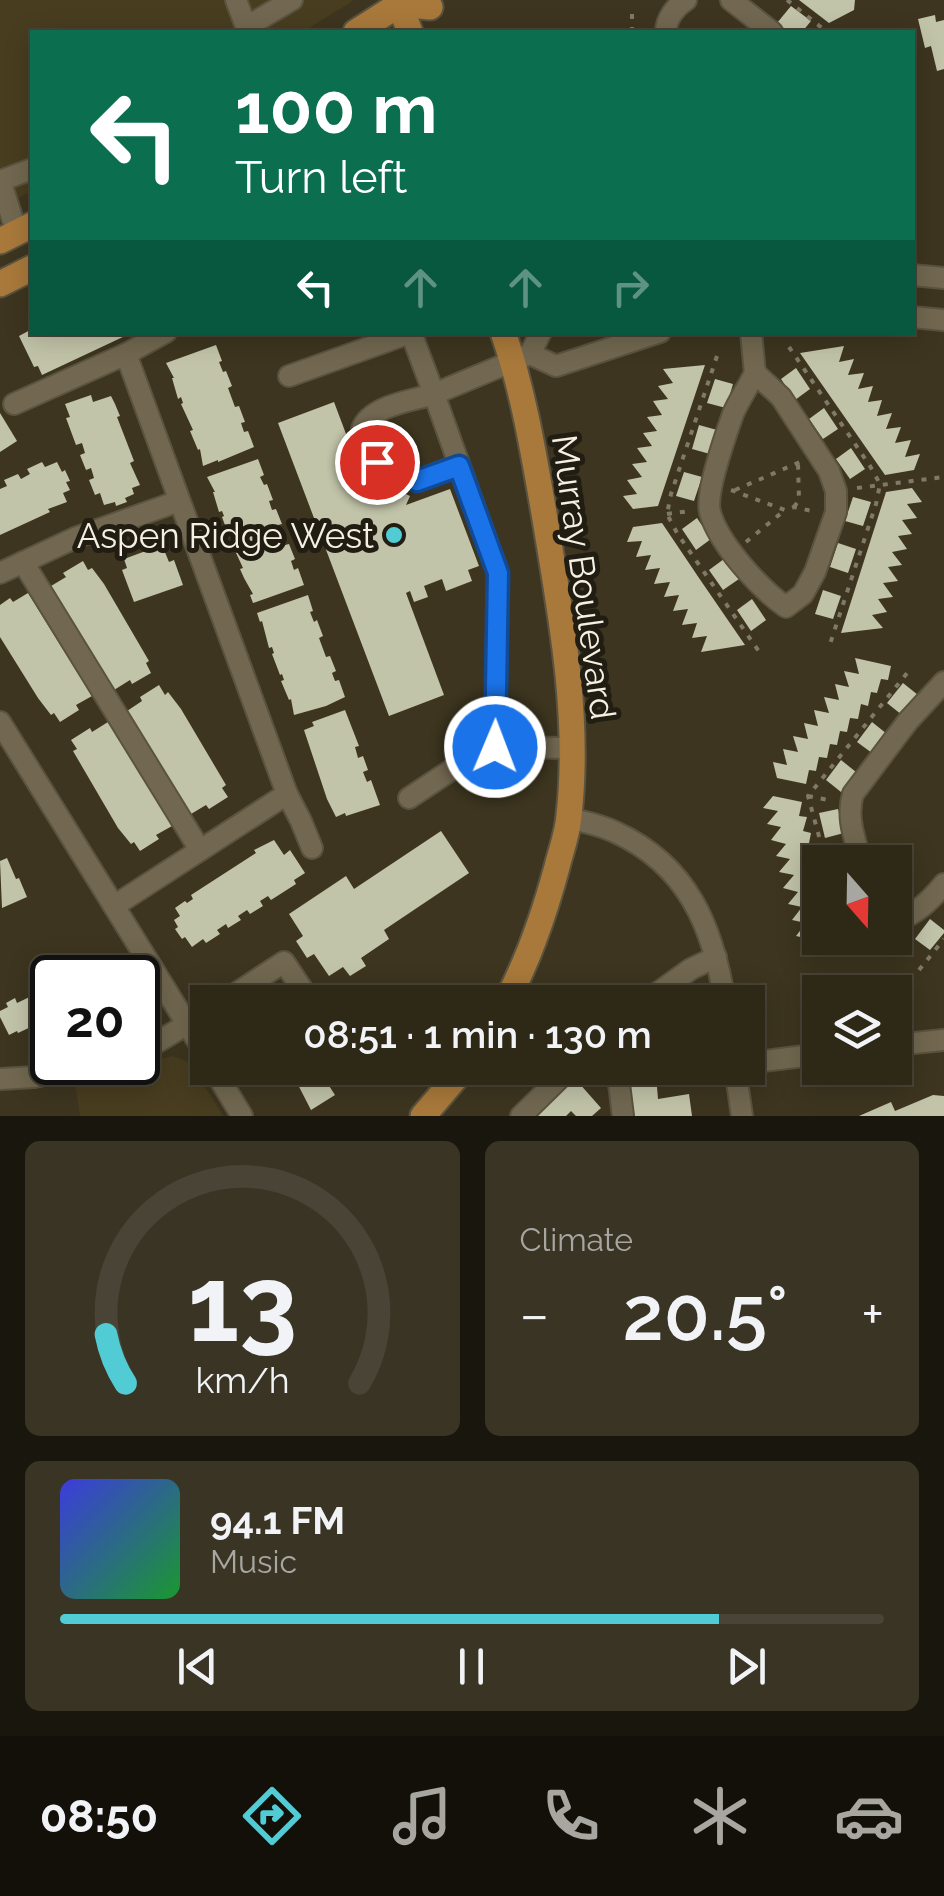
<!DOCTYPE html>
<meta charset="utf-8">
<style>
:root{--surface:#2e2817;--page:#3a3424;--text:#f1f3f6;--muted:#a7a6a1;--line:#494436;--accent:#51ccd4}
body{margin:0;font-family:Raleway,sans-serif;background:var(--page);color:var(--text);height:100vh;display:flex;flex-direction:column;font-size:38px;white-space:nowrap}
*{box-sizing:border-box;margin:0}
p{font-size:32px;color:var(--muted)}
.icon{flex:none;width:55px;height:55px;fill:none;stroke:currentColor;stroke-width:2;stroke-linecap:round;stroke-linejoin:round}
.map{position:relative;height:1116px;overflow:hidden}
.drawer{display:flex;flex-direction:column;gap:25px;padding:25px;background:#19160d;flex:1}
.drawer>*{flex:none}
.top-card{position:absolute;left:30px;top:30px;width:885px;height:305px;border-radius:0px;box-shadow:0 5px 25px #0003,0 0 0 2px var(--line);background:#0b6e4f;color:#fff;overflow:hidden}
.needle{width:65px;rotate:160deg}
.controls{position:absolute;left:802px;top:845px;display:grid;gap:20px}
.controls a{display:grid;place-items:center;width:110px;height:110px;border-radius:0px;background:var(--surface);box-shadow:0 5px 25px #0003,0 0 0 2px var(--line);font-size:50px}
.speed{position:absolute;left:30px;top:955px;display:flex;gap:20px;font-size:50px;font-weight:700;text-align:center}
.speed>*{display:grid;place-content:center;width:130px;height:130px;border-radius:50%;background:var(--surface);box-shadow:0 5px 25px #0003,0 0 0 2px var(--line);line-height:1}
.speed .limit{border:5px solid #111;border-radius:15px;background:#fff;color:#111}
.pin{position:absolute;display:grid;place-items:center;width:85px;height:85px;color:#fff;margin:-42px;border:5px solid #fff;border-radius:50%;box-shadow:0 2px 10px #0007}
.me{position:absolute;width:110px;margin:-55px;rotate:1deg;stroke-linejoin:round;filter:drop-shadow(0 0 8px #0008)}
.turn{display:flex;align-items:center;gap:35px;height:210px;padding:0 40px;font-size:45px}
.turn .icon{width:130px;height:130px;stroke-width:2.5}
.turn b{display:block;font-size:70px;line-height:85px}
.lanes{display:flex;align-items:center;height:95px;padding:0 40px;background:#0003;justify-content:center;gap:50px;direction:ltr}
.lanes .off{opacity:.35}
.big{font-size:75px;font-weight:600;line-height:1.1}
.drawer .card{flex:1;display:flex;flex-direction:column;justify-content:center;gap:15px;min-width:0;padding:0 35px;border-radius:15px;background:var(--page)}
.drawer .dial{align-items:center;gap:0}
.dial svg{height:260px;overflow:visible;fill:none;stroke:var(--line);stroke-width:7;stroke-linecap:round;text-anchor:middle}
.dial text{fill:var(--text);stroke:none}
.song{display:flex;align-items:center;gap:30px}
.cover{width:120px;height:120px;border-radius:15px;background:linear-gradient(135deg,hsl(240 70% 55%),hsl(130 70% 35%))}
.played{height:10px;border-radius:5px;background:linear-gradient(90deg,var(--accent) 80%,var(--line) 80%)}
.keys{display:flex;justify-content:space-around;direction:ltr}
.heat{display:flex;justify-content:space-between;align-items:center;font-size:55px;direction:ltr}
.drawer .tiles{flex:1;display:grid;gap:25px;grid-template-columns:1fr 1fr}
.card:last-child{grid-column:span 2}
.trip{position:absolute;left:190px;top:985px;width:575px;height:100px;border-radius:0px;background:var(--surface);box-shadow:0 5px 25px #0003,0 0 0 2px var(--line);font-weight:600;line-height:100px;text-align:center}
.dock{display:flex;height:160px;justify-content:space-around;align-items:center;background:#121009;color:var(--muted)}
.dock .icon{width:70px;height:70px}
.dock .current{color:var(--accent)}
.dock b{font-size:45px;color:var(--text)}
.map>svg:first-child{display:block}
.built{fill:#483d1f}
.building{fill:#c2c4a9}
.lines{fill:none;stroke-linecap:round;stroke-linejoin:round}
.minor-casing{stroke:#5a533f;stroke-width:24}
.major-casing{stroke:#5a533f;stroke-width:29}
.path{stroke:#807966;stroke-width:4;stroke-dasharray:5 8;stroke-linecap:butt}
.minor{stroke:#726851;stroke-width:20}
.major{stroke:#a9793b;stroke-width:25}
.route-casing{stroke:#114b97;stroke-width:25}
.route{stroke:#1a73e8;stroke-width:18}
.poi-dot{fill:#51ccd4;stroke:#211d13;stroke-width:4}
.labels{text-anchor:middle;dominant-baseline:central;stroke-width:10;stroke-linejoin:round;paint-order:stroke}
.poi-label{font-size:35px;fill:#f5f0e2;stroke:#211d13;text-anchor:end}
.street-label{font-size:35px;fill:#f5f0e2;stroke:#211d13}
</style>
<div class="map">
<svg width="944" height="1116" viewBox="0 0 944 1116">
<rect width="100%" height="100%" fill="#3d351f"/>
<g class="built">
<path d="M0,0H354L303,32H32V191L0,207Z"/>
<path d="M172,1056L186,1061L194,1069L223,1116H80L75,1084Z"/>
</g>
<g class="building">
<path d="M799,0H855L854,10L829,23Z"/>
<path d="M791,6L811,21L802,32H789L777,23Z"/>
<path d="M935,15L936,22L944,20V69L937,71L931,46L925,48L918,19Z"/>
<path d="M32,329V332H124L125,336L42,375L38,366L34,367L19,336Z"/>
<path d="M216,345L222,361L219,362L223,372L226,371L232,386L228,388L235,407L239,406L245,422L241,423L244,432L248,431L254,447L218,462V460L203,466L200,449L198,450L190,431L193,430L181,404L183,403L181,397L178,399L172,378H174L166,363Z"/>
<path d="M844,346L839,362L854,359L848,375L864,373L858,389L873,386L868,402L882,400L877,416L892,413L886,429L901,427L895,443L911,440L905,457L920,454L914,470L885,475L800,353Z"/>
<path d="M705,365L658,506L633,509L623,496L637,494L627,480L642,477L632,464L647,462L637,448L652,446L643,433L657,431L647,417L662,415L653,401L668,399L658,386L673,383L663,369Z"/>
<path d="M796,368L810,389L795,400L781,379Z"/>
<path d="M715,379L733,384L726,408L707,403Z"/>
<path d="M91,395L93,402L111,396L115,404L120,416L117,417L134,461L130,463L140,485L132,488L134,494L125,498L127,502L116,506L115,502L104,505L100,493L95,495L89,480L94,478L91,468L86,470L80,455L85,453L82,443L76,445L66,418L70,417L65,404Z"/>
<path d="M334,402L366,487L370,478L378,481L388,458L414,469L404,493L410,496L406,505L450,489L479,566L468,570L472,581L446,591L442,579L424,586L428,597L414,602L410,591L406,593L444,695L389,716L278,423Z"/>
<path d="M824,408L838,429L823,439L809,419Z"/>
<path d="M0,413L17,441L0,452Z"/>
<path d="M699,425L717,430L710,454L692,449Z"/>
<path d="M851,448L865,469L850,479L836,459Z"/>
<path d="M258,459L264,475L260,477L264,485L267,484L273,500L269,501L272,510L276,509L282,524L278,525L285,545L289,544L295,559L291,561L294,570L298,568L304,585L253,603L250,595L253,594L244,578L240,569L243,568L231,542L233,541L231,535L229,536L222,517L224,516L222,511L219,512L213,492H215L207,477Z"/>
<path d="M42,462L45,467L57,462L62,472L65,470L70,481L66,482L70,490L63,493L67,502L48,509L50,512L0,535V489L7,486L4,480L18,474L21,479L30,474L27,469Z"/>
<path d="M684,472L702,477L694,501L676,496Z"/>
<path d="M912,488L922,502L907,504L917,518L902,520L912,534L898,536L907,549L892,552L902,565L888,567L898,581L883,583L893,597L878,599L887,612L872,615L883,628L841,633L886,492Z"/>
<path d="M853,497L871,502L863,526L845,521Z"/>
<path d="M697,518L711,539L696,550L682,529Z"/>
<path d="M662,523L699,578L745,645L701,652L707,636L692,638L697,623L682,625L688,609L673,611L679,595L664,597L670,582L654,584L660,568L645,570L651,555L636,557L642,541L627,542L633,527Z"/>
<path d="M838,543L856,549L848,573L830,567Z"/>
<path d="M162,545L169,562L174,560L183,585L134,602L122,570L127,568L124,559Z"/>
<path d="M724,559L739,579L723,590L709,570Z"/>
<path d="M83,561L88,570L92,568L104,584L149,661L146,663L151,673L132,684L130,680L114,690L51,586L66,577L63,573Z"/>
<path d="M823,590L841,596L833,619L815,614Z"/>
<path d="M28,593L92,696L76,705L79,710L60,722L54,713L51,715L38,698L0,637V605L10,598L13,602Z"/>
<path d="M308,595L313,611L310,612L314,622L317,620L323,636L319,638L326,657L330,656L336,671L332,673L335,681L339,680L345,697L326,706L294,715L291,699L289,700L281,681L284,680L282,674L280,675L272,654L274,653L272,647L269,648L262,621L260,622L257,613Z"/>
<path d="M752,599L766,620L751,631L737,610Z"/>
<path d="M855,658L891,666L888,680L881,679L877,693L871,692L868,706L861,704L858,719L850,718L847,732L840,731L837,745L830,744L827,758L819,757L816,771L809,770L806,784L777,778L773,762L787,765L783,749L798,752L793,736L808,739L804,723L818,726L814,710L829,713L824,697L839,700L835,684L849,687L844,671L859,674Z"/>
<path d="M903,683L918,695L902,715L887,703Z"/>
<path d="M159,685L165,695L168,692L181,709L226,785L222,788L228,797L209,809L206,805L191,814L127,711L142,701L140,697Z"/>
<path d="M345,710L359,746L355,747L358,758L363,756L368,770L363,772L367,782L371,780L380,805L346,816L345,813L336,817L327,799L304,730L314,726L312,722Z"/>
<path d="M108,722L172,826L156,835L159,839L140,851L134,842L131,844L118,828L73,751L77,749L71,740L90,728L92,732Z"/>
<path d="M872,722L887,734L872,753L857,742Z"/>
<path d="M841,760L856,772L841,792L826,780Z"/>
<path d="M773,796L802,802L799,816L807,817L803,831L811,833L808,848L814,849L812,864L819,865L816,880L820,881V938H833L832,944L796,936L806,923L792,920L802,907L788,904L798,892L783,888L794,875L779,872L790,859L776,856L786,844L771,840L781,827L767,824L778,811L763,808Z"/>
<path d="M838,809L844,833L825,838L819,813Z"/>
<path d="M441,831L469,873L384,930L389,939L361,958L366,966L350,976L343,967L329,976L314,954L307,958L296,941L303,936L289,914L346,876L354,889Z"/>
<path d="M274,840L284,855L290,850L305,873L294,880L296,884L271,900L268,896L260,901L263,906L250,914L247,910L238,916L241,920L228,928L226,924L217,930L220,934L206,943L203,939L192,947L185,937L182,939L175,929L178,927L174,920L180,916L175,908L185,901L187,903L193,899L191,895L256,853L254,850Z"/>
<path d="M7,858L16,879L19,878L27,897L2,908L0,861Z"/>
<path d="M930,919L944,930V933L930,950L915,939Z"/>
<path d="M42,991L52,1017L18,1033L17,1031L9,1035L0,1017V1011L8,1007L6,1003L15,998L17,1003Z"/>
<path d="M313,1068H330L335,1075L326,1081L335,1095L311,1110L295,1079Z"/>
<path d="M627,1068H669L671,1085L657,1087L658,1099L689,1094L692,1116H634Z"/>
<path d="M571,1074L601,1108L592,1116H576L571,1111L566,1116H529Z"/>
<path d="M933,1095L944,1096V1116H859L891,1102L895,1111Z"/>
</g>
<g class="lines">
<g class="minor-casing">
<g id="minor">
<path d="M236,0L248,32"/>
<path d="M731,0L772,32"/>
<path d="M246,27L292,0"/>
<path d="M666,32C666,19 675,7 686,0"/>
<path d="M0,180L17,233"/>
<path d="M0,181L32,169"/>
<path d="M912,275L944,278"/>
<path d="M912,317L944,320"/>
<path d="M751,332L755,373"/>
<path d="M126,354L287,794L301,821L312,848"/>
<path d="M530,354L556,366L660,332"/>
<path d="M755,373L781,397L829,471L836,491V512L815,572L803,594L786,607C760,589 718,543 710,512C705,493 726,434 733,414C739,400 748,387 755,373Z"/>
<path d="M289,376L404,335L413,338L434,394C412,401 371,405 362,429L377,462L417,481L459,465"/>
<path d="M14,404L126,354L166,332"/>
<path d="M23,562L200,850"/>
<path d="M0,573L75,538L179,501"/>
<path d="M0,722L208,1058"/>
<path d="M495,747L572,748"/>
<path d="M409,798L474,755L495,747L498,573L434,394L530,354L541,332"/>
<path d="M569,818C584,822 601,825 615,832C688,865 713,927 725,1002"/>
<path d="M861,862C855,839 846,818 853,794L908,721L944,682"/>
<path d="M114,906L287,794"/>
<path d="M895,922C917,913 929,902 944,884"/>
<path d="M223,1002L284,962L306,995L294,1002"/>
<path d="M645,1002L691,969L716,957"/>
<path d="M895,1045L944,1040"/>
<path d="M138,1050L154,1044L208,1012"/>
<path d="M748,1063L820,1054"/>
<path d="M213,1068L242,1116"/>
<path d="M617,1068L623,1116"/>
<path d="M735,1068L742,1116"/>
<path d="M0,1079L34,1077L104,1062"/>
<path d="M521,1116L570,1068"/>
</g>
</g>
<g class="major-casing">
<g id="major">
<path d="M398,0L410,32"/>
<path d="M356,32L400,4L430,7"/>
<path d="M0,241L32,225"/>
<path d="M0,284L32,268"/>
<path d="M503,332C524,393 534,456 545,519C561,616 580,717 569,815C568,833 561,850 557,867C544,915 529,959 506,1002"/>
<path d="M423,1116L464,1068"/>
</g>
</g>
<g class="path">
<path d="M787,0L827,32"/>
<path d="M632,32V11"/>
<path d="M789,347L870,466L880,484L876,504L830,644"/>
<path d="M717,356L671,494L667,514L677,533L760,653"/>
<path d="M857,488L944,477"/>
<path d="M731,490L785,510L794,507L816,512"/>
<path d="M735,490L800,462"/>
<path d="M794,507L799,500L798,463"/>
<path d="M667,514L690,511"/>
<path d="M746,542L785,510"/>
<path d="M808,796L833,801"/>
<path d="M826,862L808,796L912,667"/>
<path d="M846,938L851,954"/>
<path d="M919,970L944,939"/>
</g>
<use href="#minor" class="minor"/>
<use href="#major" class="major"/>
</g>
<g class="lines">
<g class="route-casing">
<path id="route" d="M377,462L417,481L459,466L498,573L495,747"/>
</g>
<use href="#route" class="route"/>
</g>
<circle class="poi-dot" cx="394" cy="535" r="10"/>
<g class="labels">
<g class="poi-label">
<text x="374" y="535">Aspen Ridge West</text>
</g>
<g class="street-label">
<text transform="translate(584 577) rotate(82)">Murray Boulevard</text>
</g>
</g>
</svg>
<div class="controls">
<a><svg class="needle" viewBox="-14 -14 28 28"><path d="M0-13l5 13h-10z" fill="#e53935"/><path d="M0 13l5-13h-10z" fill="#a7a6a1"/></svg></a>
<a><svg class="icon" aria-label="layers" viewBox="0 0 24 24"><path d="M12 4l9 5-9 5-9-5zM3 14l9 5 9-5"/></svg></a>
</div>
<div class="speed"><div class="limit">20</div></div>
<div class="pin" style="left:377px;top:462px;background:#d93025"><svg class="icon" aria-label="arrive" viewBox="0 0 24 24"><path d="M6 21V4h12l-3 4 3 4H6"/></svg></div>
<svg class="me" style="left:495px;top:747px" viewBox="-20 -20 40 40"><circle r="17" fill="#1a73e8" stroke="#fff" stroke-width="3"/><path d="M0-11L8 9 0 5-8 9z" fill="#fff"/></svg>
<div class="trip">08:51 · 1 min · 130 m</div>
<div class="top-card">
<div class="turn"><svg class="icon" aria-label="left" viewBox="0 0 24 24"><path d="M17 20v-9H6M10 6l-5 5 5 5"/></svg><div><b>100 m</b>Turn left</div></div>
<div class="lanes"><svg class="icon" aria-label="left" viewBox="0 0 24 24"><path d="M17 20v-9H6M10 6l-5 5 5 5"/></svg><svg class="icon off" aria-label="ahead" viewBox="0 0 24 24"><path d="M12 20V5M6 11l6-6 6 6"/></svg><svg class="icon off" aria-label="ahead" viewBox="0 0 24 24"><path d="M12 20V5M6 11l6-6 6 6"/></svg><svg class="icon off" aria-label="right" viewBox="0 0 24 24"><path d="M7 20v-9h11M14 6l5 5-5 5"/></svg></div>
</div>
</div>
<section class="drawer">
<div class="tiles">
<div class="card dial"><svg viewBox="0 0 100 80">
<path d="M14 69A42 42 0 1 1 86 69"/>
<path d="M14 69A42 42 0 0 1 8 54" stroke="#51ccd4"/>
<text x="50" y="56" font-size="32" font-weight="700">13</text>
<text x="50" y="72" font-size="11">km/h</text>
</svg></div>
<div class="card"><p>Climate</p>
<div class="heat"><a>−</a><b class="big">20.5°</b><a>+</a></div>
</div>
<div class="card">
<div class="song"><i class="cover"></i><div><b>94.1 FM</b><p>Music</p></div></div>
<div class="played"></div>
<div class="keys"><svg class="icon" aria-label="previous" viewBox="0 0 24 24"><path d="M18 5L8 12l10 7zM5 5v14"/></svg><svg class="icon" aria-label="pause" viewBox="0 0 24 24"><path d="M8 5v14M16 5v14"/></svg><svg class="icon" aria-label="next" viewBox="0 0 24 24"><path d="M6 5l10 7-10 7zM19 5v14"/></svg></div>
</div>
</div>
</section>
<nav class="dock">
<b>08:50</b>
<svg class="icon current" aria-label="directions" viewBox="0 0 24 24"><path d="M12 3l9 9-9 9-9-9zM9 14v-3h6M13 9l2 2-2 2"/></svg>
<svg class="icon" aria-label="music" viewBox="0 0 24 24"><path d="M9 18V5l10-2v13"/><circle cx="6" cy="18" r="3"/><circle cx="16" cy="16" r="3"/></svg>
<svg class="icon" aria-label="phone" viewBox="0 0 24 24"><path d="M5 4h4l2 5-3 2q2 4 5 5l2-3 5 2v4C11 20 4 13 5 4z"/></svg>
<svg class="icon" aria-label="climate" viewBox="0 0 24 24"><path d="M12 3v18M4 7l16 10M4 17L20 7"/></svg>
<svg class="icon" aria-label="car" viewBox="0 0 24 24"><path d="M5 17H2v-5l4-1 3-4h7l3 4 3 1v5h-3M9 17h6M6 11h13"/><circle cx="7" cy="17" r="2"/><circle cx="17" cy="17" r="2"/></svg>
</nav>
